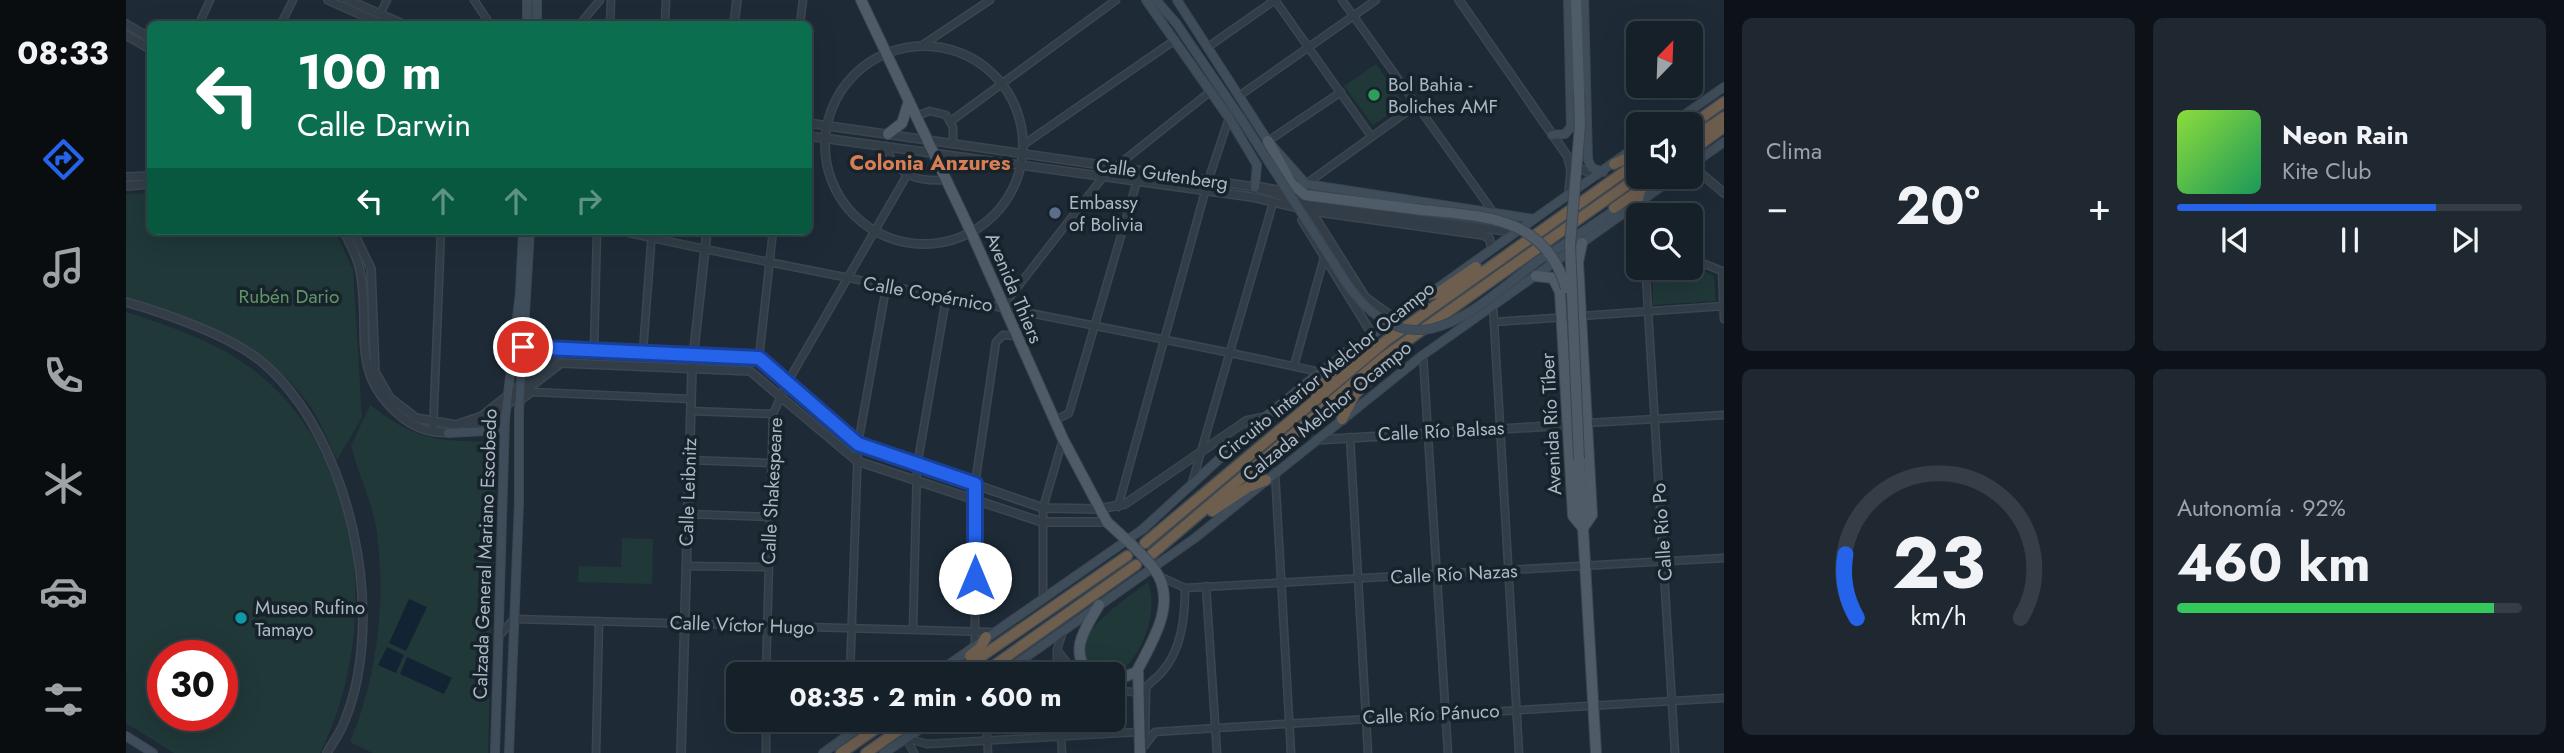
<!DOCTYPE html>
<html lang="es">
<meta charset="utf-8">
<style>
:root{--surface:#162029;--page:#1f2831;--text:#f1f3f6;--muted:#9ea3a8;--line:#353e46;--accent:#2563eb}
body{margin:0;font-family:Jost,sans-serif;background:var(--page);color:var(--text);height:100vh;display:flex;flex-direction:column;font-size:26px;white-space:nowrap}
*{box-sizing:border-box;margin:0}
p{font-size:23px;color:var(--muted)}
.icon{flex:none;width:38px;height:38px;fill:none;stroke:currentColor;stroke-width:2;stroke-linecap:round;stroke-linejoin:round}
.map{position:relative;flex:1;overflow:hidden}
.side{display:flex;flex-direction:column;gap:18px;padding:18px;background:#0c1217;width:840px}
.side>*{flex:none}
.banner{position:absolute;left:21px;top:21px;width:665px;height:214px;border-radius:10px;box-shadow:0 7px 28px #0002,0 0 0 2px var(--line);background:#0b6e4f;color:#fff;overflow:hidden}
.needle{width:46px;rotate:23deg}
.buttons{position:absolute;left:1500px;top:21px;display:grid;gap:14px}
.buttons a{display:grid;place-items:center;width:77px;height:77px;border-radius:10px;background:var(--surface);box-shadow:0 7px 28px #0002,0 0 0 2px var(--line);font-size:35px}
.speed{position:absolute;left:21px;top:640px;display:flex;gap:14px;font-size:35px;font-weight:700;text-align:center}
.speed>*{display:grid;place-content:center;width:91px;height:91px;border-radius:50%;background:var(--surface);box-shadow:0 7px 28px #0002,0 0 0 2px var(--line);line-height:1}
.speed .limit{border:10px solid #d22;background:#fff;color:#111}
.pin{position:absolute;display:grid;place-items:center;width:60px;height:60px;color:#fff;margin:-30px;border:4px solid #fff;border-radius:50%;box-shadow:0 2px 7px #0007}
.me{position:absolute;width:77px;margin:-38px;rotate:0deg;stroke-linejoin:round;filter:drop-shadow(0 0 5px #0008)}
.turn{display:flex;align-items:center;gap:24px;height:147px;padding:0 35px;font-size:32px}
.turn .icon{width:91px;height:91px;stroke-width:2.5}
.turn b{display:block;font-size:49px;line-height:60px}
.lanes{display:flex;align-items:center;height:66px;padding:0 35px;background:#0003;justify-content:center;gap:35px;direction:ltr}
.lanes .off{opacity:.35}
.big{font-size:52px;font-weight:700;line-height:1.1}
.side .widget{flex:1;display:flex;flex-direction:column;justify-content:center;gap:10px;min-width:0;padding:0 24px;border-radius:10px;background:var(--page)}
.side .dial{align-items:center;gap:0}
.dial svg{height:182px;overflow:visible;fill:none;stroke:var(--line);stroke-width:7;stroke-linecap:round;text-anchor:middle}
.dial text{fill:var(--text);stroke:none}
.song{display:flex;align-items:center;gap:21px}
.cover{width:84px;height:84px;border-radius:10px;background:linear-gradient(135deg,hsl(90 70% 55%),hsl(150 70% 35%))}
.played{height:7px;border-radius:4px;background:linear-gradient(90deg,var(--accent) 75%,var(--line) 75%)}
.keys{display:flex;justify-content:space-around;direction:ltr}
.heat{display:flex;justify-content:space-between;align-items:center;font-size:38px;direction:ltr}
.charge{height:10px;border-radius:5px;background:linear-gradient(90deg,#34c759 92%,var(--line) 0)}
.side .tiles{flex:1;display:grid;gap:18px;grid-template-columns:repeat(2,1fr)}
.trip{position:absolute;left:600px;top:662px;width:399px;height:70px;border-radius:10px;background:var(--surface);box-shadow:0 7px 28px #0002,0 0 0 2px var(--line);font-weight:700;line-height:70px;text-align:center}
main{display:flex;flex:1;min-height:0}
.menu{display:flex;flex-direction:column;width:126px;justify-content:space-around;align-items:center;background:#090d10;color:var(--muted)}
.menu .icon{width:49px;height:49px}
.menu .on{color:var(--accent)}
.menu b{font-size:32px;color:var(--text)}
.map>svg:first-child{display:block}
.green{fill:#203838;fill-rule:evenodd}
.water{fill:#122434}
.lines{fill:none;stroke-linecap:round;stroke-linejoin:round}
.minor-casing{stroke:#3b4651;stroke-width:9}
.tertiary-casing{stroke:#3b4651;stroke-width:10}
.secondary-casing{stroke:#3b4651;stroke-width:10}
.primary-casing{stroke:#3b4651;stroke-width:12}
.motorway-casing{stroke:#3c4852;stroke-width:13}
.minor{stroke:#323d47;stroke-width:6}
.tertiary{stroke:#323d47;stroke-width:7}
.secondary{stroke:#3f4d5a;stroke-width:8}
.primary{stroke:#4f5c68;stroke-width:10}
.motorway{stroke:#6e5e4e;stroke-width:10}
.secondary-bridge-casing{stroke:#3b4651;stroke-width:10;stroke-linecap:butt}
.primary-bridge-casing{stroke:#3b4651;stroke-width:12;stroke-linecap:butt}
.secondary-bridge{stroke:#3f4d5a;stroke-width:8}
.primary-bridge{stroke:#4f5c68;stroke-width:10}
.route-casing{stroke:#184099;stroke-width:18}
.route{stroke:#2563eb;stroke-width:12}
.leisure-dot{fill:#2e9e5b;stroke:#17222b;stroke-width:2.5}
.service-dot{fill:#5c6f8a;stroke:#17222b;stroke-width:2.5}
.culture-dot{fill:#0f9aa8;stroke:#17222b;stroke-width:2.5}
.labels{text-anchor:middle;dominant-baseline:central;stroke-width:7;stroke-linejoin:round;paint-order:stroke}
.poi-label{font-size:19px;fill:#abb8c5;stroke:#17222b;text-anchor:start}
.street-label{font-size:19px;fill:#abb8c5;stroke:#17222b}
.park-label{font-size:19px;fill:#629568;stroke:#17222b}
.neighbourhood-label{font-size:21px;font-weight:bold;fill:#d87e53;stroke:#17222b}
</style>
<main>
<nav class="menu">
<b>08:33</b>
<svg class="icon on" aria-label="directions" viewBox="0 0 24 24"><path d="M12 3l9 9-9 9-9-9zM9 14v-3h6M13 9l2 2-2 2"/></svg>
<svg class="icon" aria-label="music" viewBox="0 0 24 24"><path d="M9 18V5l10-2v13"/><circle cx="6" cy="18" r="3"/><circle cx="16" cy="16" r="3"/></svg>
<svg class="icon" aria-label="phone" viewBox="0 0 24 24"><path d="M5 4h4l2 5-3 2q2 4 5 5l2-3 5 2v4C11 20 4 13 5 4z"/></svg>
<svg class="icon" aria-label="climate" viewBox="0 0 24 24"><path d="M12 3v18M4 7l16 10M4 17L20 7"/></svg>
<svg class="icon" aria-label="car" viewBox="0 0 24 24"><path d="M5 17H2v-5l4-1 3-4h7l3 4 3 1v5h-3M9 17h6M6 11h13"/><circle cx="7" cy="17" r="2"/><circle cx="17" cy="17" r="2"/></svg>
<svg class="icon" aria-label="filters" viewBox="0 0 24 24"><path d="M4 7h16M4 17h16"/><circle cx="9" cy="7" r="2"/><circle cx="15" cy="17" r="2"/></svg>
</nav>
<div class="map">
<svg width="1598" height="753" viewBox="0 0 1598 753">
<rect width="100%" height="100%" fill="#1e2b37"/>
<g class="green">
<path d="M1250,64L1278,104L1247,125L1218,86Z"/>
<path d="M24,193V231H209L227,269L236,417L211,460C202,442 195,422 184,406C142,345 68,318 0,297V194Z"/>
<path d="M1565,265L1588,276L1590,301L1527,305V279L1542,268H1564Z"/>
<path d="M0,312C44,326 94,343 130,372C241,459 254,634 194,753H48L0,723ZM37,656H96V716H37Z"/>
<path d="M244,405C294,443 310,440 370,442L362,753H247L224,742C251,678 260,603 251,534C248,507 232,473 225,446Z"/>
<path d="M496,538L527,539L526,584L452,582L453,566L495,567Z"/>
<path d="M1022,582C1033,611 1017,655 992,674C985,676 969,676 963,668C936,638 1002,598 1022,582Z"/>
</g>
<g class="water">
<path d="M283,599L301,607L280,651L263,643Z"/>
<path d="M261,647L278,655L270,673L252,665Z"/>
<path d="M281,657L326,678L318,694L274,674Z"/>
</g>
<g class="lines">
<g class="minor-casing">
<g id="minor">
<path d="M348,0L364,24"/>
<path d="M1149,0L1245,136"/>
<path d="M1216,0L1367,212"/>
<path d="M254,14L261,0"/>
<path d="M73,24L84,0"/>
<path d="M155,24L167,0"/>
<path d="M454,24L474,0"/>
<path d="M484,24L485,0"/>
<path d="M539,24L540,0"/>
<path d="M674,24L677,0"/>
<path d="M795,46L864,0"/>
<path d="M1082,47L1149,0"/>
<path d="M1113,96L1250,0"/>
<path d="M790,116L804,111L820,115L827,127V144"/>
<path d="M825,121L990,0"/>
<path d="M1142,141L1215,92"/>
<path d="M897,145L1049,40"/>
<path d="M760,146C769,176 792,182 820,180"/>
<path d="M1180,184L1290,105"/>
<path d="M494,231C726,282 961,321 1194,372"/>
<path d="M1564,258L1596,271L1598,319"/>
<path d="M1531,268L1520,277L1549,753"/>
<path d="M1367,305L1393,753"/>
<path d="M876,307L977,177L1085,91"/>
<path d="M1368,322L1598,306"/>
<path d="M468,350L471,231"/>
<path d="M517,351L526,231"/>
<path d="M1297,355L1322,753"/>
<path d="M633,358L647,231"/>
<path d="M1168,366L1198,258"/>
<path d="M394,401L406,392L565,399"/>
<path d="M565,411L647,414"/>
<path d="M928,421L943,413L1014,171"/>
<path d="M1461,423L1598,415"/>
<path d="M307,432L315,231"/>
<path d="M1224,437L1242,753"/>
<path d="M563,460L645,463"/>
<path d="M1149,472L1165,753"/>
<path d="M1066,483L1147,203"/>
<path d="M992,507L1082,181L1103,118"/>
<path d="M561,514L644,517"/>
<path d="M560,566L642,567"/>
<path d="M1033,576L1059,588L1598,558"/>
<path d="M1080,586L1091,753"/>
<path d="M917,598V508L937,439"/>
<path d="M787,629L791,466L820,299"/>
<path d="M373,636L388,619L865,632"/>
<path d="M849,645V484L870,342L877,335L890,336"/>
<path d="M931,650L950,674"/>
<path d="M640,674L647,414L661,383L781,175"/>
<path d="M724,674L732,444L760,288"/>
<path d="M931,674V650L937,631"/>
<path d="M987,691L1011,692"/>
<path d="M860,719L862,753"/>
<path d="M934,719L936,753"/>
<path d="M721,736L722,719"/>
<path d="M780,738L801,744L1013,732"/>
<path d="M780,738L788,753"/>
<path d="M1019,745L1029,732L1090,728L1598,698"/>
<path d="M1019,745L1020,688C1024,682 1031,678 1036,672C1056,649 1059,617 1059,588"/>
<path d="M470,753L473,621"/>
<path d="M640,753V719"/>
</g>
</g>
<g class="tertiary-casing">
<g id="tertiary">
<path d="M202,0L256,24"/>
<path d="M222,0L277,24"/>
<path d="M1333,0L1442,157L1455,169L1471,175"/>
<path d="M0,24L24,38"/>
<path d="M608,24L611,0"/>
<path d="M0,35L24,49"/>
<circle cx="798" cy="145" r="99"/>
<path d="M682,123L1129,187L1182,205L1388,232"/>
<path d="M682,136L1126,197L1185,211L1357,235L1363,238L1366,248"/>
<path d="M1442,158L1445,170L1443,194"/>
<path d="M1565,165L1598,193"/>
<path d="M0,177L24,176"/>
<path d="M0,186L24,184"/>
<path d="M1135,187L1178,195"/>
<path d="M1185,211L1239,297L1268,318"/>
<path d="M1176,220L1246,334"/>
<path d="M218,231C223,243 232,257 234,271C246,330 221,374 277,418C291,429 309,434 327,432"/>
<path d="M227,231L245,269L249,372L264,398L290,418L330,425L356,416L440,349"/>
<path d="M0,302C39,313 105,336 136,362C224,436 262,614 219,720C215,732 207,742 201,753"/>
<path d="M397,347L633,358L732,444L917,508L973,509L999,504L1120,421L1139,417"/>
<path d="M339,430L359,422L435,363L624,371L731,461L916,522H981"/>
<path d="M1190,440L1442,425"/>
<path d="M555,753L566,368L581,231"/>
</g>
</g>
<g class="secondary-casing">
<g id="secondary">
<path d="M1020,0L1103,118L1131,165L1129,187"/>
<path d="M1030,0L1050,23L1114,117"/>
<path d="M1051,0L1142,141L1180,184L1408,219"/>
<path d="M1458,0L1462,160L1466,168L1477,172"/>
<path d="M401,24V0"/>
<path d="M411,24V0"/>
<path d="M1545,124L1598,87"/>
<path d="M1426,135L1439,134L1445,127L1442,0"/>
<path d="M1564,166L1598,142"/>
<path d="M1419,257L1492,208"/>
<path d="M322,433L378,430"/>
<path d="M809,674L1017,529L1139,417L1194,372L1512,145"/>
<path d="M876,674L1069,538L1297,355L1549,177"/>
<path d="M0,736L27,753"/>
<path d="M369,753L379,419L394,293L397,231"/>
<path d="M383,753L393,502V411L404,231"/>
<path d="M697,753L744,719"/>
<path d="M758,753L808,720"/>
</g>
</g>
<g class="primary-casing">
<g id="primary">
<path d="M735,0L845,232L937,439L981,522L1006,545"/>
<path d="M1450,0L1453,93"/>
<path d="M762,134L776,123L783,101"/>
<path d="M1142,141L1165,183L1179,195L1288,209"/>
<path d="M1456,243L1452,262L1466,515L1457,528"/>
<path d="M1410,276L1427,278L1434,292L1447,516L1457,528"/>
<path d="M1453,459L1470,753"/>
<path d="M1012,669L1014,753"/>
<path d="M963,674C942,649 960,628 973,605"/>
<path d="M987,682L1010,672"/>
</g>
</g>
<g class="motorway-casing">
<g id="motorway">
<path d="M1564,126L1598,102"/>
<path d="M1564,140L1598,117"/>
<path d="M1564,152L1598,127"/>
<path d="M1488,164L1512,153"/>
<path d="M1511,204L1514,190L1532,177"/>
<path d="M1488,208L1514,190"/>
<path d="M1300,295L1312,293L1350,267"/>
<path d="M1190,397C1198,377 1211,372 1218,354"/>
<path d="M1216,419L1229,394L1251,372L1256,362"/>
<path d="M1086,511L1122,487L1140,480"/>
<path d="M1019,543L1261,340L1512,162"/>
<path d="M1026,554L1258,357L1512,177"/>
<path d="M844,656L854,648L860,637"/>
<path d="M830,674L1001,556"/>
<path d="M856,674L1010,565"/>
<path d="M806,721L807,719"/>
<path d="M715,753L764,719"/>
<path d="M740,753L789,719"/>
</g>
</g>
<use href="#minor" class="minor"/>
<use href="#tertiary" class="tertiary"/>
<use href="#secondary" class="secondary"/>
<use href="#primary" class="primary"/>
<use href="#motorway" class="motorway"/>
<g class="secondary-bridge-casing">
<path id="secondary-bridge" d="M1114,117L1221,284C1288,378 1349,307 1416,258"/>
</g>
<g class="primary-bridge-casing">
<g id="primary-bridge">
<path d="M1453,93L1454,125L1444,245L1453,459"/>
<path d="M1288,209C1354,217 1418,213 1440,288"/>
<path d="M1006,545C1015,554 1026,564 1032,575C1049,606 1026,642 1012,669"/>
</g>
</g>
<use href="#secondary-bridge" class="secondary-bridge"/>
<use href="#primary-bridge" class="primary-bridge"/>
</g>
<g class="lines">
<g class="route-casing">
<path id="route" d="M397,347L633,358L732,444L849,484V578"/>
</g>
<use href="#route" class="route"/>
</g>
<circle class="leisure-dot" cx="1248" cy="95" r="7"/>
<circle class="service-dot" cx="929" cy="213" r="7"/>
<circle class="culture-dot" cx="115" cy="618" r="7"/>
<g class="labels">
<g class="poi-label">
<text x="1262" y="84">Bol Bahia -<tspan x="1262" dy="22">Boliches AMF</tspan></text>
<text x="943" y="202">Embassy<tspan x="943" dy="22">of Bolivia</tspan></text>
<text x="129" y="607">Museo Rufino<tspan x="129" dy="22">Tamayo</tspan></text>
</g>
<g class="street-label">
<text transform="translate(1036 174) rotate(8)">Calle Gutenberg</text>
<text transform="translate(888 288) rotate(67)">Avenida Thiers</text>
<text transform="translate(802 294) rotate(10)">Calle Copérnico</text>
<text transform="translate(1200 371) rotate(-39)">Circuito Interior Melchor Ocampo</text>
<text transform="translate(1201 411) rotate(-39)">Calzada Melchor Ocampo</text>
<text transform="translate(1425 424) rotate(-93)">Avenida Río Tíber</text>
<text transform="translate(1315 431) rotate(-3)">Calle Río Balsas</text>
<text transform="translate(646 491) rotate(-87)">Calle Shakespeare</text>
<text transform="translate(562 492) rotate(-88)">Calle Leibnitz</text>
<text transform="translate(1536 532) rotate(-94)">Calle Río Po</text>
<text transform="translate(359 554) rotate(-88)">Calzada General Mariano Escobedo</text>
<text transform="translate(1328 574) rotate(-3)">Calle Río Nazas</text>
<text transform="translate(616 625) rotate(2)">Calle Víctor Hugo</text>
<text transform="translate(1305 714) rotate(-3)">Calle Río Pánuco</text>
</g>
<g class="park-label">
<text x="163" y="296">Rubén Dario</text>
</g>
<g class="neighbourhood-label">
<text x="804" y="163">Colonia Anzures</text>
</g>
</g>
</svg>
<div class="buttons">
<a><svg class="needle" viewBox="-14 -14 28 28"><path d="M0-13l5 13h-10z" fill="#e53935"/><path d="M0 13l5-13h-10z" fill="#9ea3a8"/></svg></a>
<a><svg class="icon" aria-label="sound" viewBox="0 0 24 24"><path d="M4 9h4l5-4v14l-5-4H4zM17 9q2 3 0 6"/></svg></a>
<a><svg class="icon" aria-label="search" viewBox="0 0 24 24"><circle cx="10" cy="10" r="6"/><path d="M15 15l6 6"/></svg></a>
</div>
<div class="speed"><div class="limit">30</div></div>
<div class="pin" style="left:397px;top:347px;background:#d93025"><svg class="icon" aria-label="arrive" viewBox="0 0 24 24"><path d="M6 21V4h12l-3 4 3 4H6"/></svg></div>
<svg class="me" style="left:849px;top:578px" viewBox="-20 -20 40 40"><circle r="19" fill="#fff"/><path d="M0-13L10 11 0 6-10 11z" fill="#2563eb"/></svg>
<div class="trip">08:35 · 2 min · 600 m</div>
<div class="banner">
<div class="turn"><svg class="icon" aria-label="left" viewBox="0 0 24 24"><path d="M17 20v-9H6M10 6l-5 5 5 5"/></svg><div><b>100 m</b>Calle Darwin</div></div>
<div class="lanes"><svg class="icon" aria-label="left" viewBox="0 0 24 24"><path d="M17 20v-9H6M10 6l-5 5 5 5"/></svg><svg class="icon off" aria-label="ahead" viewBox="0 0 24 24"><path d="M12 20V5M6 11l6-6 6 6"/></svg><svg class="icon off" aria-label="ahead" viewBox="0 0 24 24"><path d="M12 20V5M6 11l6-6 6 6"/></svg><svg class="icon off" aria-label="right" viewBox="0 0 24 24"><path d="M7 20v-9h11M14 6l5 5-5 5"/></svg></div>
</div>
</div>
<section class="side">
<div class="tiles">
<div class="widget"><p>Clima</p>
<div class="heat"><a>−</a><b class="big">20°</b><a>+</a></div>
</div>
<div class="widget">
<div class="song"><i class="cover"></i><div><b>Neon Rain</b><p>Kite Club</p></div></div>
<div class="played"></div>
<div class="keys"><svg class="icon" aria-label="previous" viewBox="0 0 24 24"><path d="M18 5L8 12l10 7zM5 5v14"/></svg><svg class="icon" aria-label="pause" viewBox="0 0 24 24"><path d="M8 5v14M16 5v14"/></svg><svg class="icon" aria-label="next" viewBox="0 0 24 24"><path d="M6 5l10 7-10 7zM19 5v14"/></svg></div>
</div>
<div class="widget dial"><svg viewBox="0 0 100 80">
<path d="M14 69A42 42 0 1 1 86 69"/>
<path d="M14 69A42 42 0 0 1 9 41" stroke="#2563eb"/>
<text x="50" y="56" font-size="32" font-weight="700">23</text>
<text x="50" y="72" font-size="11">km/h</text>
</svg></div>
<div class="widget"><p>Autonomía · 92%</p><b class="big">460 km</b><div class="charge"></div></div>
</div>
</section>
</main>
